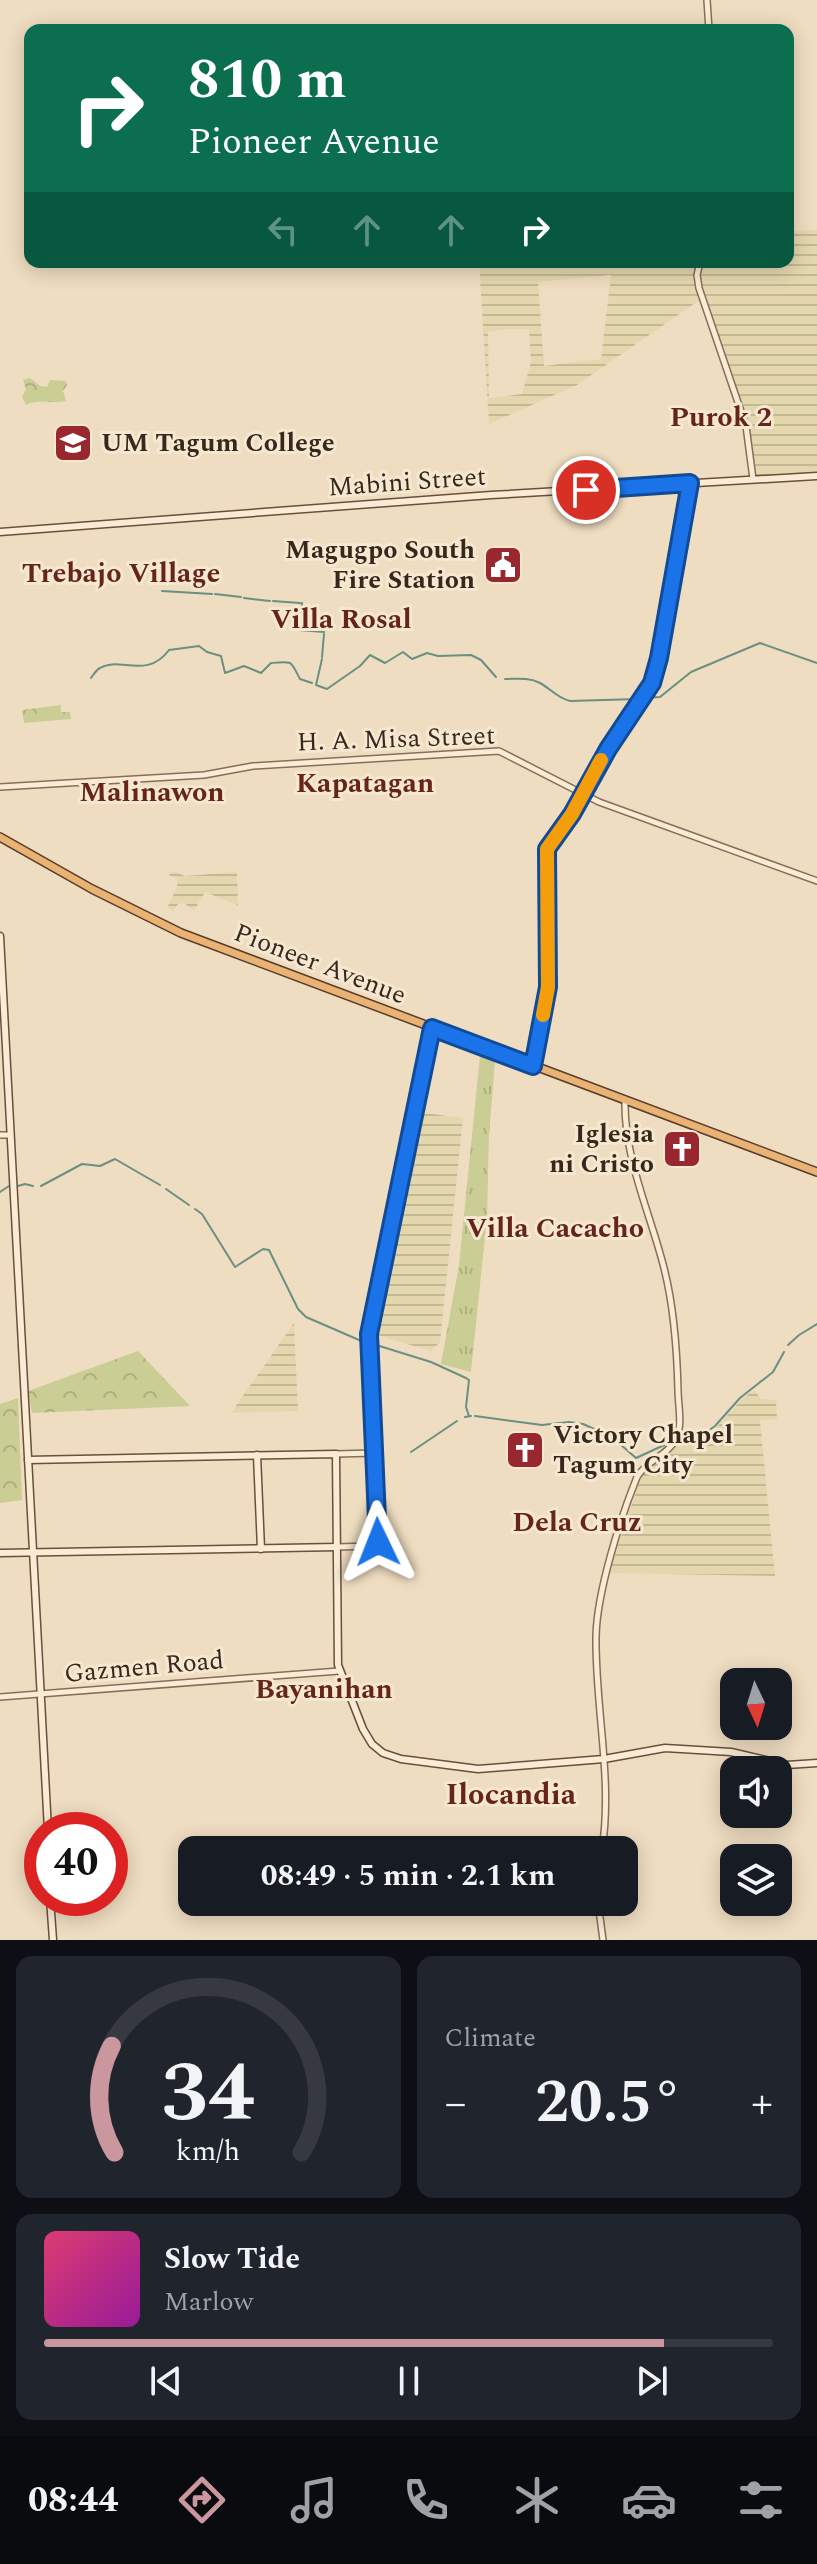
<!DOCTYPE html>
<meta charset="utf-8">
<style>
:root{--surface:#171b24;--page:#20242c;--text:#f1f3f6;--muted:#9ea1a6;--line:#363941;--accent:#c9979d}
body{margin:0;font-family:Spectral,serif;background:var(--page);color:var(--text);height:100vh;display:flex;flex-direction:column;font-size:30px;white-space:nowrap}
*{box-sizing:border-box;margin:0}
p{font-size:26px;color:var(--muted)}
.icon{flex:none;width:44px;height:44px;fill:none;stroke:currentColor;stroke-width:2;stroke-linecap:round;stroke-linejoin:round}
.map{position:relative;height:1940px;overflow:hidden}
.details{display:flex;flex-direction:column;gap:16px;padding:16px;background:#0d0f14;flex:1}
.details>*{flex:none}
.guide{position:absolute;left:24px;top:24px;width:770px;height:244px;border-radius:16px;box-shadow:0 4px 20px #0003;background:#0b6e4f;color:#fff;overflow:hidden}
.needle{width:52px;rotate:176deg}
.tools{position:absolute;left:720px;top:1668px;display:grid;gap:16px}
.tools a{display:grid;place-items:center;width:72px;height:72px;border-radius:16px;background:var(--surface);box-shadow:0 4px 20px #0003;font-size:40px}
.speed{position:absolute;left:24px;top:1812px;display:flex;gap:16px;font-size:40px;font-weight:700;text-align:center}
.speed>*{display:grid;place-content:center;width:104px;height:104px;border-radius:50%;background:var(--surface);box-shadow:0 4px 20px #0003;line-height:1}
.speed .limit{border:12px solid #d22;background:#fff;color:#111}
.pin{position:absolute;display:grid;place-items:center;width:68px;height:68px;color:#fff;margin:-34px;border:4px solid #fff;border-radius:50%;box-shadow:0 2px 8px #0007}
.me{position:absolute;width:88px;margin:-44px;rotate:358deg;stroke-linejoin:round;filter:drop-shadow(0 0 6px #0008)}
.turn{display:flex;align-items:center;gap:28px;height:168px;padding:0 32px;font-size:36px}
.turn .icon{width:104px;height:104px;stroke-width:2.5}
.turn b{display:block;font-size:56px;line-height:68px}
.lanes{display:flex;align-items:center;height:76px;padding:0 32px;background:#0003;justify-content:center;gap:40px;direction:ltr}
.lanes .off{opacity:.35}
.big{font-size:60px;font-weight:700;line-height:1.1}
.details .widget{flex:1;display:flex;flex-direction:column;justify-content:center;gap:12px;min-width:0;padding:0 28px;border-radius:16px;background:var(--page)}
.details .dial{align-items:center;gap:0}
.dial svg{height:208px;overflow:visible;fill:none;stroke:var(--line);stroke-width:7;stroke-linecap:round;text-anchor:middle}
.dial text{fill:var(--text);stroke:none}
.song{display:flex;align-items:center;gap:24px}
.cover{width:96px;height:96px;border-radius:12px;background:linear-gradient(135deg,hsl(340 70% 55%),hsl(300 70% 35%))}
.played{height:8px;border-radius:4px;background:linear-gradient(90deg,var(--accent) 85%,var(--line) 85%)}
.keys{display:flex;justify-content:space-around;direction:ltr}
.heat{display:flex;justify-content:space-between;align-items:center;font-size:44px;direction:ltr}
.details .tiles{flex:1;display:grid;gap:16px;grid-template-columns:1fr 1fr}
.widget:last-child{grid-column:span 2}
.trip{position:absolute;left:178px;top:1836px;width:460px;height:80px;border-radius:16px;background:var(--surface);box-shadow:0 4px 20px #0003;font-weight:700;line-height:80px;text-align:center}
.dock{display:flex;height:128px;justify-content:space-around;align-items:center;background:#090b0e;color:var(--muted)}
.dock .icon{width:56px;height:56px}
.dock .on{color:var(--accent)}
.dock b{font-size:36px;color:var(--text)}
.map>svg:first-child{display:block}
.farmland{fill:url(#farmland-rules);fill-rule:evenodd}
.grass{fill:url(#grass-tufts)}
.forest{fill:url(#forest-crowns)}
.lines{fill:none;stroke-linecap:round;stroke-linejoin:round}
.stream{stroke:#6a8f83;stroke-width:2}
.tertiary-casing{stroke:#886e58;stroke-width:8}
.secondary-casing{stroke:#6a4f3b;stroke-width:9}
.trunk-casing{stroke:#563d2d;stroke-width:10}
.tertiary{stroke:#f9ebd4;stroke-width:5}
.secondary{stroke:#f9ebd4;stroke-width:6}
.trunk{stroke:#eab273;stroke-width:7}
.route-casing{stroke:#114b97;stroke-width:20}
.route{stroke:#1a73e8;stroke-width:14}
.slow{stroke:#f59e0b;stroke-width:14}
.labels{text-anchor:middle;dominant-baseline:central;stroke-width:6;stroke-linejoin:round;paint-order:stroke}
.poi-label{font-size:26px;font-weight:bold;fill:#37281d;stroke:#f6e8d0;text-anchor:start}
.street-label{font-size:26px;fill:#37281d;stroke:#f6e8d0}
.neighbourhood-label{font-size:28px;font-weight:bold;fill:#65251b;stroke:#f6e8d0}
.quarter-label{font-size:30px;font-weight:bold;fill:#65251b;stroke:#f6e8d0}
</style>
<div class="map">
<svg width="817" height="1940" viewBox="0 0 817 1940">
<defs>
<pattern id="farmland-rules" width="6" height="5" patternUnits="userSpaceOnUse" patternTransform="scale(2)"><rect width="6" height="5" fill="#e4d7ae"/><path d="M0 2.5h6" fill="none" stroke="#c4b995"/></pattern>
<pattern id="grass-tufts" width="24" height="20" patternUnits="userSpaceOnUse" patternTransform="scale(2)"><rect width="24" height="20" fill="#cacd94"/><path d="M3 7l-1-3M5 7V3M7 7l1-3M15 17l-1-3M17 17v-4M19 17l1-3" fill="none" stroke="#aeb07f"/></pattern>
<pattern id="forest-crowns" width="20" height="18" patternUnits="userSpaceOnUse" patternTransform="scale(2)"><rect width="20" height="18" fill="#cacd94"/><path d="M2 6a3 3 0 1 1 6 0M12 15a3 3 0 1 1 6 0" fill="none" stroke="#aeb07f"/></pattern>
</defs>
<rect width="100%" height="100%" fill="#efddc1"/>
<g class="farmland">
<path d="M817,230V476L755,480L750,437L701,299L577,385L489,424L479,262H788V231ZM611,275L601,359L544,366L538,282ZM508,329H529L531,362L522,394L489,398L488,332Z"/>
<path d="M173,871L185,876L237,872L238,905L205,892L194,911L184,903L178,904L173,911L167,908L177,887V879L169,875Z"/>
<path d="M417,1112L463,1118L440,1342L431,1351L373,1334Z"/>
<path d="M294,1323L298,1411L231,1413L249,1387Z"/>
<path d="M754,1390L761,1399L776,1400L777,1419L760,1420L775,1576L609,1573L642,1474L679,1442L706,1435L716,1428L741,1400Z"/>
</g>
<path class="grass" d="M480,1055L495,1060L489,1135L487,1217L471,1372L441,1364L459,1265Z"/>
<g class="forest">
<path d="M30,378L40,386L47,387L50,380L66,381L67,385L63,391L66,401C52,404 38,398 26,405L22,397L26,389L23,380Z"/>
<path d="M61,705V712H70L71,719L24,723L22,710Z"/>
<path d="M138,1351L190,1406L32,1413L28,1391Z"/>
<path d="M18,1398L22,1500L0,1503V1404Z"/>
</g>
<g class="lines">
<g class="stream">
<path d="M162,591L212,594"/>
<path d="M215,594L241,597"/>
<path d="M244,598L270,601"/>
<path d="M273,601L300,603"/>
<path d="M302,603L299,630L324,632"/>
<path d="M322,657L324,634"/>
<path d="M322,659L316,685L327,689L360,666L370,655L385,663L403,652L412,659L427,653L438,656L471,655L481,660L496,677"/>
<path d="M91,678C94,674 96,670 100,668C119,656 147,680 169,650L199,646L207,652L221,656L225,673L244,666L261,673L271,663C295,661 290,661 300,679L312,683"/>
<path d="M505,679C516,679 529,677 540,683C551,689 557,698 570,701L638,699"/>
<path d="M645,698L660,697L691,672L760,643L817,663"/>
<path d="M18,1186L25,1184L33,1186"/>
<path d="M41,1186L82,1164L100,1166L115,1159L160,1185"/>
<path d="M166,1189L189,1205"/>
<path d="M0,1192L9,1186"/>
<path d="M195,1209L202,1214L235,1267L263,1249L269,1250L298,1309L306,1317L366,1343"/>
<path d="M373,1344L431,1362L466,1378L469,1380L466,1407L469,1416"/>
<path d="M788,1345L799,1335L817,1324"/>
<path d="M475,1416L542,1425L569,1422L583,1424L612,1437L636,1458L673,1441"/>
<path d="M465,1417L471,1416"/>
<path d="M679,1439L705,1433L715,1426L740,1398L773,1372L784,1352"/>
<path d="M411,1452L457,1421"/>
</g>
<g class="tertiary-casing">
<g id="tertiary">
<path d="M707,0L709,30"/>
<path d="M700,262L697,275L699,288L746,426L753,479"/>
<path d="M0,787L204,775L253,766L499,751L599,802L817,881"/>
<path d="M533,1065L548,987L547,849L654,679L690,483"/>
<path d="M0,1135H10"/>
<path d="M336,1454L374,1453"/>
<path d="M337,1547L373,1546L379,1539L369,1334L432,1028"/>
<path d="M0,1697L339,1671"/>
<path d="M602,1850C613,1779 595,1708 596,1636C597,1592 620,1519 637,1477C646,1461 668,1455 676,1439C683,1425 678,1405 678,1390C677,1350 674,1307 664,1268C650,1212 624,1159 625,1101"/>
<path d="M598,1902L603,1940"/>
</g>
</g>
<g class="secondary-casing">
<g id="secondary">
<path d="M0,532L491,495L817,476"/>
<path d="M0,936L48,1830"/>
<path d="M257,1455L261,1549"/>
<path d="M28,1460L336,1454L338,1665L363,1729L372,1744L383,1753L401,1759L478,1769L604,1759L665,1748L731,1752L787,1765L817,1763"/>
<path d="M0,1553L337,1547"/>
<path d="M50,1898L53,1940"/>
</g>
</g>
<g class="trunk-casing">
<path id="trunk" d="M0,837L92,889L181,933L817,1172"/>
</g>
<use href="#tertiary" class="tertiary"/>
<use href="#secondary" class="secondary"/>
<use href="#trunk" class="trunk"/>
</g>
<g class="lines">
<g class="route-casing">
<path id="route" d="M378,1542L369,1334L432,1028L533,1066L548,987L547,849L572,814L608,749L652,683L659,658L690,483L586,490"/>
</g>
<use href="#route" class="route"/>
<path class="slow" d="M543,1015L548,987L547,849L572,814L601,760"/>
</g>
<defs>
<g id="university-square" transform="scale(2)"><rect x="-9" y="-9" width="18" height="18" rx="4" fill="#982730" stroke="#f6e8d0"/><path d="M0-5L7-2L0 1L-7-2ZM-4 1L0 2.5L4 1V4Q0 6-4 4Z" fill="#fff"/></g>
<g id="civic-square" transform="scale(2)"><rect x="-9" y="-9" width="18" height="18" rx="4" fill="#982730" stroke="#f6e8d0"/><path d="M-.6-6.5H3V-4.5H.6V-3L4-1V1h2V6H-6V1h2V-1L-.6-3ZM-1.2 2.5V6h2.4V2.5Z" fill="#fff"/></g>
<g id="church-square" transform="scale(2)"><rect x="-9" y="-9" width="18" height="18" rx="4" fill="#982730" stroke="#f6e8d0"/><path d="M-1.2-6h2.4v3.5h3.3v2.4h-3.3V6h-2.4V-.1h-3.3v-2.4h3.3Z" fill="#fff"/></g>
</defs>
<g fill-rule="evenodd">
<use href="#university-square" x="73" y="443"/>
<use href="#civic-square" x="503" y="565"/>
<use href="#church-square" x="682" y="1149"/>
<use href="#church-square" x="525" y="1450"/>
</g>
<g class="labels">
<g class="poi-label">
<text x="101" y="443">UM Tagum College</text>
<text x="475" y="550" text-anchor="end">Magugpo South<tspan x="475" dy="30">Fire Station</tspan></text>
<text x="654" y="1134" text-anchor="end">Iglesia<tspan x="654" dy="30">ni Cristo</tspan></text>
<text x="553" y="1435">Victory Chapel<tspan x="553" dy="30">Tagum City</tspan></text>
</g>
<g class="street-label">
<text transform="translate(407 482) rotate(-4)">Mabini Street</text>
<text transform="translate(396 739) rotate(-2)">H. A. Misa Street</text>
<text transform="translate(320 964) rotate(21)">Pioneer Avenue</text>
<text transform="translate(144 1667) rotate(-5)">Gazmen Road</text>
</g>
<g class="neighbourhood-label">
<text x="721" y="417">Purok 2</text>
<text x="121" y="573">Trebajo Village</text>
<text x="341" y="619">Villa Rosal</text>
<text x="365" y="783">Kapatagan</text>
<text x="152" y="792">Malinawon</text>
<text x="555" y="1228">Villa Cacacho</text>
<text x="577" y="1522">Dela Cruz</text>
<text x="324" y="1689">Bayanihan</text>
</g>
<g class="quarter-label">
<text x="511" y="1795">Ilocandia</text>
</g>
</g>
</svg>
<div class="tools">
<a><svg class="needle" viewBox="-14 -14 28 28"><path d="M0-13l5 13h-10z" fill="#e53935"/><path d="M0 13l5-13h-10z" fill="#9ea1a6"/></svg></a>
<a><svg class="icon" aria-label="sound" viewBox="0 0 24 24"><path d="M4 9h4l5-4v14l-5-4H4zM17 9q2 3 0 6"/></svg></a>
<a><svg class="icon" aria-label="layers" viewBox="0 0 24 24"><path d="M12 4l9 5-9 5-9-5zM3 14l9 5 9-5"/></svg></a>
</div>
<div class="speed"><div class="limit">40</div></div>
<div class="pin" style="left:586px;top:490px;background:#d93025"><svg class="icon" aria-label="arrive" viewBox="0 0 24 24"><path d="M6 21V4h12l-3 4 3 4H6"/></svg></div>
<svg class="me" style="left:378px;top:1542px" viewBox="-20 -20 40 40"><path d="M0-17L14 15 0 8-14 15z" fill="#1a73e8" stroke="#fff" stroke-width="4"/></svg>
<div class="trip">08:49 · 5 min · 2.1 km</div>
<div class="guide">
<div class="turn"><svg class="icon" aria-label="right" viewBox="0 0 24 24"><path d="M7 20v-9h11M14 6l5 5-5 5"/></svg><div><b>810 m</b>Pioneer Avenue</div></div>
<div class="lanes"><svg class="icon off" aria-label="left" viewBox="0 0 24 24"><path d="M17 20v-9H6M10 6l-5 5 5 5"/></svg><svg class="icon off" aria-label="ahead" viewBox="0 0 24 24"><path d="M12 20V5M6 11l6-6 6 6"/></svg><svg class="icon off" aria-label="ahead" viewBox="0 0 24 24"><path d="M12 20V5M6 11l6-6 6 6"/></svg><svg class="icon" aria-label="right" viewBox="0 0 24 24"><path d="M7 20v-9h11M14 6l5 5-5 5"/></svg></div>
</div>
</div>
<section class="details">
<div class="tiles">
<div class="widget dial"><svg viewBox="0 0 100 80">
<path d="M14 69A42 42 0 1 1 86 69"/>
<path d="M14 69A42 42 0 0 1 13 28" stroke="#c9979d"/>
<text x="50" y="56" font-size="32" font-weight="700">34</text>
<text x="50" y="72" font-size="11">km/h</text>
</svg></div>
<div class="widget"><p>Climate</p>
<div class="heat"><a>−</a><b class="big">20.5°</b><a>+</a></div>
</div>
<div class="widget">
<div class="song"><i class="cover"></i><div><b>Slow Tide</b><p>Marlow</p></div></div>
<div class="played"></div>
<div class="keys"><svg class="icon" aria-label="previous" viewBox="0 0 24 24"><path d="M18 5L8 12l10 7zM5 5v14"/></svg><svg class="icon" aria-label="pause" viewBox="0 0 24 24"><path d="M8 5v14M16 5v14"/></svg><svg class="icon" aria-label="next" viewBox="0 0 24 24"><path d="M6 5l10 7-10 7zM19 5v14"/></svg></div>
</div>
</div>
</section>
<nav class="dock">
<b>08:44</b>
<svg class="icon on" aria-label="directions" viewBox="0 0 24 24"><path d="M12 3l9 9-9 9-9-9zM9 14v-3h6M13 9l2 2-2 2"/></svg>
<svg class="icon" aria-label="music" viewBox="0 0 24 24"><path d="M9 18V5l10-2v13"/><circle cx="6" cy="18" r="3"/><circle cx="16" cy="16" r="3"/></svg>
<svg class="icon" aria-label="phone" viewBox="0 0 24 24"><path d="M5 4h4l2 5-3 2q2 4 5 5l2-3 5 2v4C11 20 4 13 5 4z"/></svg>
<svg class="icon" aria-label="climate" viewBox="0 0 24 24"><path d="M12 3v18M4 7l16 10M4 17L20 7"/></svg>
<svg class="icon" aria-label="car" viewBox="0 0 24 24"><path d="M5 17H2v-5l4-1 3-4h7l3 4 3 1v5h-3M9 17h6M6 11h13"/><circle cx="7" cy="17" r="2"/><circle cx="17" cy="17" r="2"/></svg>
<svg class="icon" aria-label="filters" viewBox="0 0 24 24"><path d="M4 7h16M4 17h16"/><circle cx="9" cy="7" r="2"/><circle cx="15" cy="17" r="2"/></svg>
</nav>
